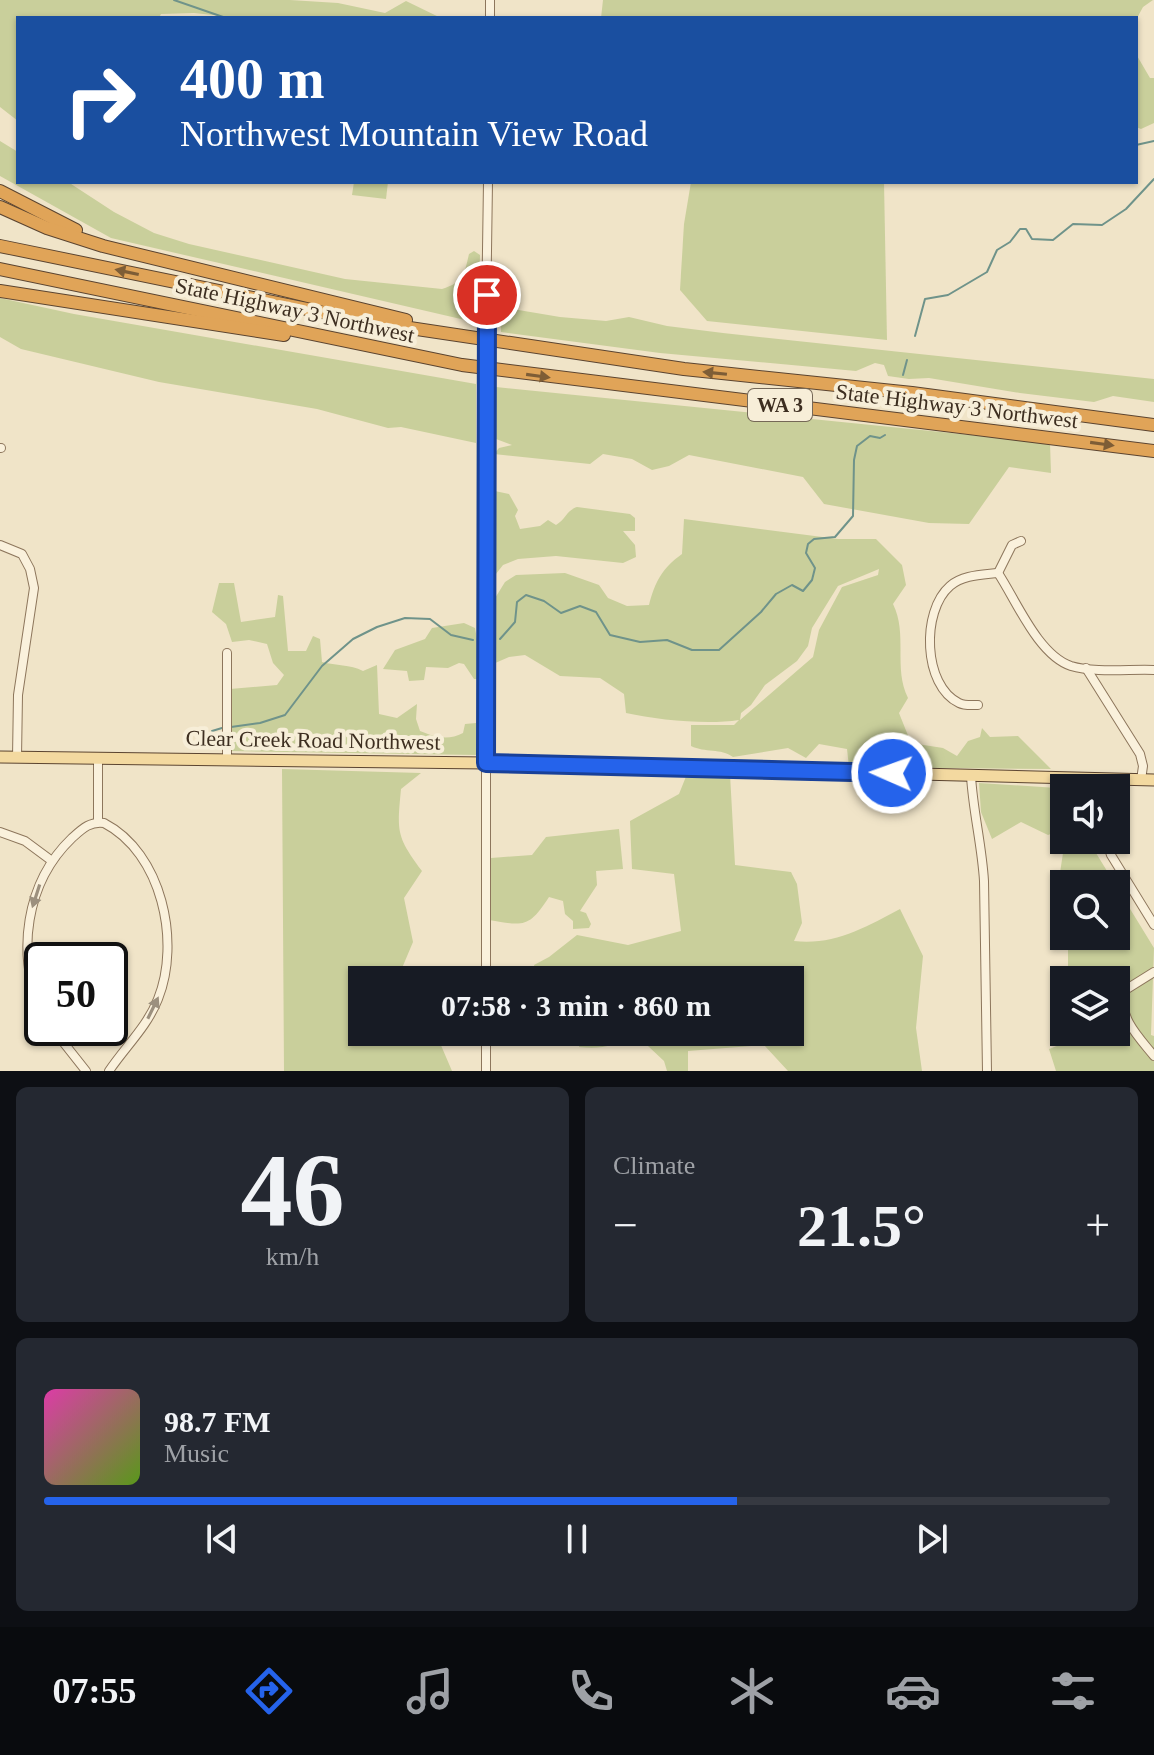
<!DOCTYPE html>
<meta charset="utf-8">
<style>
:root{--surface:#171b24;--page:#242831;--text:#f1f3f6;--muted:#9ea1a6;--line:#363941;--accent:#2563eb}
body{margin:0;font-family:"Times New Roman",serif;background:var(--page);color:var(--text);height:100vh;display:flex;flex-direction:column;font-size:30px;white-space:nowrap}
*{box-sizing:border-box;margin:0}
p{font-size:26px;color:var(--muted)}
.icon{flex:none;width:44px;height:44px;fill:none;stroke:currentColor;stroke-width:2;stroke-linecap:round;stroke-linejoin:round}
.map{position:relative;height:1071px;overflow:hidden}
.side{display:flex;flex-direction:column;gap:16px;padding:16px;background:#0d0f14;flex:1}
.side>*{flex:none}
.guide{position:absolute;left:16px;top:16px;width:1122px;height:168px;border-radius:0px;box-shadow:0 2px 6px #0004;background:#1a4fa0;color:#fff;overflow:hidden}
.fabs{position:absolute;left:1050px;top:774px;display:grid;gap:16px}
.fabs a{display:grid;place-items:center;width:80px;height:80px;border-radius:0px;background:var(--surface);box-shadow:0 2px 6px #0004;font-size:40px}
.speed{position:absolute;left:24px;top:942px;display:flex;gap:16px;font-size:40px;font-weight:700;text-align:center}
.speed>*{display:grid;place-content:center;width:104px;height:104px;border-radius:50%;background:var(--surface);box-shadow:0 2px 6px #0004;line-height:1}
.speed .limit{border:4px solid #111;border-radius:12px;background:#fff;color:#111}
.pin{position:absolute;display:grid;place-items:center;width:68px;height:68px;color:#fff;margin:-34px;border:4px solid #fff;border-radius:50%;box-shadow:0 2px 8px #0007}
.me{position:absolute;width:88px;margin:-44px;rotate:272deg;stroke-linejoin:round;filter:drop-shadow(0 0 6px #0008)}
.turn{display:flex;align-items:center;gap:28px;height:168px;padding:0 32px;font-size:36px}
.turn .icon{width:104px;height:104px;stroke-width:2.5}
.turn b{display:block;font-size:56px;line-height:68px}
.big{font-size:60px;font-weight:700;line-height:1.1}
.side .tile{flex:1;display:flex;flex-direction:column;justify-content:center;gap:12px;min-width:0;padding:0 28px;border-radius:12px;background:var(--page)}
.side .dial{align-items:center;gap:0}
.dial b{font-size:104px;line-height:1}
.song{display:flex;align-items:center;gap:24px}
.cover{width:96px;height:96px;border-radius:12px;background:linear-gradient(135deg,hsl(320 70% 55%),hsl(90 70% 35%))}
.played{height:8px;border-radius:4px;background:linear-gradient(90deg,var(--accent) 65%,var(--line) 65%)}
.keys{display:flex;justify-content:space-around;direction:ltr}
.heat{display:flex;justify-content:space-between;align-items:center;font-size:44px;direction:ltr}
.side .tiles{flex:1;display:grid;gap:16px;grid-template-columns:1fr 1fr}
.tile:last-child{grid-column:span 2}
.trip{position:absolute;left:348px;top:966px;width:456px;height:80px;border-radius:0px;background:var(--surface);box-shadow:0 2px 6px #0004;font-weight:700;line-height:80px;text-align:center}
.tabs{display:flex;height:128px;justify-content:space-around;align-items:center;background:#090b0e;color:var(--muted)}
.tabs .icon{width:56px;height:56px}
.tabs .selected{color:var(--accent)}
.tabs b{font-size:36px;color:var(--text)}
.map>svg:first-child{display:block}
.green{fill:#c9cf9b;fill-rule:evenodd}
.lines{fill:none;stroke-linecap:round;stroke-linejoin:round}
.stream{stroke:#6f938a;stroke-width:2}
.minor-casing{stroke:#8d765c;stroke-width:10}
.major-casing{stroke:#5b4430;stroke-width:13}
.highway-casing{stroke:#5b4430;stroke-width:14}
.minor{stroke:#faf1dc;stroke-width:8}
.major{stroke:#f3d9a0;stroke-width:11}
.highway{stroke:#e0a458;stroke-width:12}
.minor-bridge-casing{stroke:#8d765c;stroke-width:10;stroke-linecap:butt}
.minor-bridge{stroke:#faf1dc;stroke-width:8}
.oneway{fill:#7e5d36}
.oneway2{fill:#9c907e}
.route-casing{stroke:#184099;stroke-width:20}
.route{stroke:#2563eb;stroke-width:14}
.labels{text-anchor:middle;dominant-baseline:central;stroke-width:8;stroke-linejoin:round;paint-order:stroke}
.shield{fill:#f7eed8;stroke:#756857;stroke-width:2}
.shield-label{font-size:20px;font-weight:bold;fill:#3d2e20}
.street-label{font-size:22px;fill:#3d2e20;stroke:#f7eed8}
</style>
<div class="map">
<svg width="1154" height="1071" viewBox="0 0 1154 1071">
<rect width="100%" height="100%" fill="#f0e4c8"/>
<g class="green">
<path d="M0,0H290L338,3L385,13L406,1L441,18H241L194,13L161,14L159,18H18V121L0,107Z"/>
<path d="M603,0H1153L1143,7L1136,20V18H601Z"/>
<path d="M1136,54L1150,78H1154V123L1141,129L1136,127Z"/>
<path d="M0,141L18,152V182H68L114,212L154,233L189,244L345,279L442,289C464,282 464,275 469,254L474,251L480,255L478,323L111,238L0,176Z"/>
<path d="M354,182H388L386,199L352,195Z"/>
<path d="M691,182H884L887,340L707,321L680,290L684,224Z"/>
<path d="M0,298L74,314L476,384V443L401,427L388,428L317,409L159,382L21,349L0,337Z"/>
<path d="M500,307L560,317L606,321L629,317L667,326L723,333L1154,379V402L1113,396L1094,402L1020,393L929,378L909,379L888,376L884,365L875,363L856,371L660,353L501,332Z"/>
<path d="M496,387L1050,443L1051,473L1009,467L969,524L929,523L824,504L803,477L689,455L669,466L652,470L632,459L603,454L590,464L494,454L499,448L512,445L496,439L491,405Z"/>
<path d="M490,490L509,494L518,510L515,516L520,529L540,526L548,520L556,525C565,520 567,510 577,507L630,514L635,518V531H623L635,545L636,557L623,563L556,556L518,559L503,565L492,579Z"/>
<path d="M684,519L838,539H876L902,565L906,585L893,604C908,634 893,668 908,698L899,713L911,743L943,748L957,756L968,741L980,737L982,728L990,737L1018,736L1051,769L849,767L847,749L819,744L806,758L788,748L733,757C721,748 705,753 691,746V725H734L739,720C707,725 658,720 626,713L624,694L600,678L560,676L525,655L509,657L493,664L492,603L505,582L516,575L565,573L599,585L608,598L627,606L649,605C655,582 662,568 682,554ZM879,569L878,575L842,587L819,630L813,657L740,720L741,713L751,705L765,685L797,661L808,646L812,628L838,586Z"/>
<path d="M219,583H234L241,622L275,617L278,595L283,596L288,651H306L313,636L320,639L322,662C336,666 350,664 363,671L377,665L379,714L397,718L417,704L416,719L420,731C435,737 448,741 463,733L465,724L476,723V755L230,751V689L277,685L284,675L273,663L267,644L249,640L232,642L226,624L212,612Z"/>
<path d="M464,623L475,628L478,645V679H474L464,664L459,663L448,668L426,667L424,680L409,681L407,671L383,669L395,650L425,639L432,628Z"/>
<path d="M282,769L421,773L401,789C397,832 396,836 422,871L404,898L413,942L397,980H362V1032H431L440,1043L452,1071H284Z"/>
<path d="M687,774H730L735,865L791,872L797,884L802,923L794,941C833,946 866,927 900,909L923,956L916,1028L922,1071H788L764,1045L688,1051V1071H667L664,1061L633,1032H790V980H595L596,975L580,972L579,980H538L534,965L549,957L577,935L628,945L681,931L674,874L632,869L630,821L679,794Z"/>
<path d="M979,783L1057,788L1064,800V829L1048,835L1021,822L992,839L981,812Z"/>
<path d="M619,829L623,869L596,871L597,885L580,911L586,913L591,924L589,928L573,929V921L565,914L563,901L549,897C529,928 524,926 489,920L491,858L532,855L546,837Z"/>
<path d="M1065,840H1088L1115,884H1064V917L1054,912Z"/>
<path d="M1116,886L1154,948L1151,1035L1154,1036V1071H1056L1049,1049L1067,1042V1032H1116V980H1068V936H1116Z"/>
<path d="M583,1032H629C618,1048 597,1049 579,1047Z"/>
</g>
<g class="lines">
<g class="stream">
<path d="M174,0L226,18"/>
<path d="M1136,145L1154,141"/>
<path d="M915,336L925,299L948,295L987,272L997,250L1010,242L1020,229H1026L1032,239L1053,240L1073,224L1102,225L1126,209L1154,179"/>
<path d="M903,375L907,360"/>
<path d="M500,639L515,622L517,602L526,595L544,601L561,613L580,606L596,612L610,635L640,642L667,640L692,650H719L761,612L776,594L792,585L803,591L812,580L815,568L806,553L808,544L814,539L835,537L853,516L854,460L857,446L870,436L880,438L885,435"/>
<path d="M231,727L260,723L285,715L322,666L353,639L377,627L405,618L430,619L451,635L473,640"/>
<path d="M212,731L222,728"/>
</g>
<g class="minor-casing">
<g id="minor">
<path d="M490,18V0"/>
<path d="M486,319L488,182"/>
<path d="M0,448H1"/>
<path d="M0,545L22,554L30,569L34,588L18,695L17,757"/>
<path d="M998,573C1016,600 1038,655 1071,666C1094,673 1130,669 1154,670"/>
<path d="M998,573L1012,545L1021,541"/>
<path d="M227,653V759"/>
<path d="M1086,668L1140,754L1143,766L1141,780"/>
<path d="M978,705C972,705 965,706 959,703C923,686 921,611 950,586C963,575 981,575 998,573"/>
<path d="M98,759V822"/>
<path d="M971,776C973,811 982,846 984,881L987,1071"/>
<path d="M0,832L25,841L52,861"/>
<path d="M1106,840L1111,855L1154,925"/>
<path d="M1154,972L1122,992C1121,1020 1137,1035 1154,1056"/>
<path d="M486,980V400"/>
<path d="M42,1012C15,954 26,882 72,838C82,829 90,821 104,823C162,853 181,942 158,999C147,1027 125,1047 109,1071"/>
<path d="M52,1028L86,1071"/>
<path d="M486,1071V1032"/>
</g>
</g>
<g class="major-casing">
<path id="major" d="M0,757L486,763L1154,780"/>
</g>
<g class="highway-casing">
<g id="highway">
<path d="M0,191L76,230"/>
<path d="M0,207L47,228L103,246L406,320"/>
<path d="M0,246L370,322L684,369L912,393L1154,425"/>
<path d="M0,269L462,365L1154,451"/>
<path d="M0,291L284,335"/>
</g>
</g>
<use href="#minor" class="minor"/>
<use href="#major" class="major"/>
<use href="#highway" class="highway"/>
<g class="minor-bridge-casing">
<path id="minor-bridge" d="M486,400V319"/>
</g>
<use href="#minor-bridge" class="minor-bridge"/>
</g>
<defs><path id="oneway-solid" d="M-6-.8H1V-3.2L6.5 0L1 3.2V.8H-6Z" transform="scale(2)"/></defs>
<g class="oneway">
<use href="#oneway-solid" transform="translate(127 272) rotate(-168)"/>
<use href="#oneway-solid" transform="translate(715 373) rotate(-174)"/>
<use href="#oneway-solid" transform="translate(538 376) rotate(8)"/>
<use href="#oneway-solid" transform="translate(1102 444) rotate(8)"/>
</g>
<g class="oneway2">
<use href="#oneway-solid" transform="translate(36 896) rotate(108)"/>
<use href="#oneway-solid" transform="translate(153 1008) rotate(-64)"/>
</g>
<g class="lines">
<g class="route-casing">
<path id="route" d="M487,295L486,763L892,773"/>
</g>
<use href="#route" class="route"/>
</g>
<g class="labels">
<rect class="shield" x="748" y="389" width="64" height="32" rx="6"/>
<g class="shield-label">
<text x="780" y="405">WA 3</text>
</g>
<g class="street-label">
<text transform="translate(295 310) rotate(12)">State Highway 3 Northwest</text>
<text transform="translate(957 406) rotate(7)">State Highway 3 Northwest</text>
<text transform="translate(313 740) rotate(1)">Clear Creek Road Northwest</text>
</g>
</g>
</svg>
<div class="fabs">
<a><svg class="icon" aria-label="sound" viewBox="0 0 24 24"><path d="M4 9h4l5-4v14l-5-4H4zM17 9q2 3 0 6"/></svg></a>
<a><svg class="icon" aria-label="search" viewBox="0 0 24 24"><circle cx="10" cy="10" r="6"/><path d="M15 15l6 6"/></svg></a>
<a><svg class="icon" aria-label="layers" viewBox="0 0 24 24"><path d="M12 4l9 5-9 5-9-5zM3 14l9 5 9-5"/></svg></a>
</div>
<div class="speed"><div class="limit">50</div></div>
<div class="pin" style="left:487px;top:295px;background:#d93025"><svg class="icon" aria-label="arrive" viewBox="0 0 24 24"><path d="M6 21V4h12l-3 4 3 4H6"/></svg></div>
<svg class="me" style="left:892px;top:773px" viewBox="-20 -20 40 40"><circle r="17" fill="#2563eb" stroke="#fff" stroke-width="3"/><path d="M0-11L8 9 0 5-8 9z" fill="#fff"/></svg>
<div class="trip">07:58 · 3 min · 860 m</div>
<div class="guide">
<div class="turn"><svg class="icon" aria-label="right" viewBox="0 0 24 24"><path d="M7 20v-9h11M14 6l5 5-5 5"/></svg><div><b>400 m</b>Northwest Mountain View Road</div></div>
</div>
</div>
<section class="side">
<div class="tiles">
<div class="tile dial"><b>46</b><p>km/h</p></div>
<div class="tile"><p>Climate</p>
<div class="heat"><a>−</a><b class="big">21.5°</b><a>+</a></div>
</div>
<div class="tile">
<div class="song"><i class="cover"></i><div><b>98.7 FM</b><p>Music</p></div></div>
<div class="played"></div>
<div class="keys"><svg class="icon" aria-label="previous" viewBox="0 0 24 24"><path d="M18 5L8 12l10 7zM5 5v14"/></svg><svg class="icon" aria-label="pause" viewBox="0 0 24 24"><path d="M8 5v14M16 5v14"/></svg><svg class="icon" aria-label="next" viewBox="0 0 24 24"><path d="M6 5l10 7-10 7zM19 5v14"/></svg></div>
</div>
</div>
</section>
<nav class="tabs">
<b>07:55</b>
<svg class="icon selected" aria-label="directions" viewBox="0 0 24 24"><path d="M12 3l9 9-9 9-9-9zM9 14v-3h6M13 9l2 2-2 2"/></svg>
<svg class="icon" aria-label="music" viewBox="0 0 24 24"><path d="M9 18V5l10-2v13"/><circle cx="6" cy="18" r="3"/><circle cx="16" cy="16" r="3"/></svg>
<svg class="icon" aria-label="phone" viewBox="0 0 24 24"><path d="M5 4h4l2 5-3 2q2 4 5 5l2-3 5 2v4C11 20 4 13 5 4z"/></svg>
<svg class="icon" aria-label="climate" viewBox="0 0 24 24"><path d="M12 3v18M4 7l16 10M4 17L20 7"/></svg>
<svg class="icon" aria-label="car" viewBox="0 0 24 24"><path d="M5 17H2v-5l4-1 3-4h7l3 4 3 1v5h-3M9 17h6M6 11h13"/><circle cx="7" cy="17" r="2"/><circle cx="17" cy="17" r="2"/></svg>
<svg class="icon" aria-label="filters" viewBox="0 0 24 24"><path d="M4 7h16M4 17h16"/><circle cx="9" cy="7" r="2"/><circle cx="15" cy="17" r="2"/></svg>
</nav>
